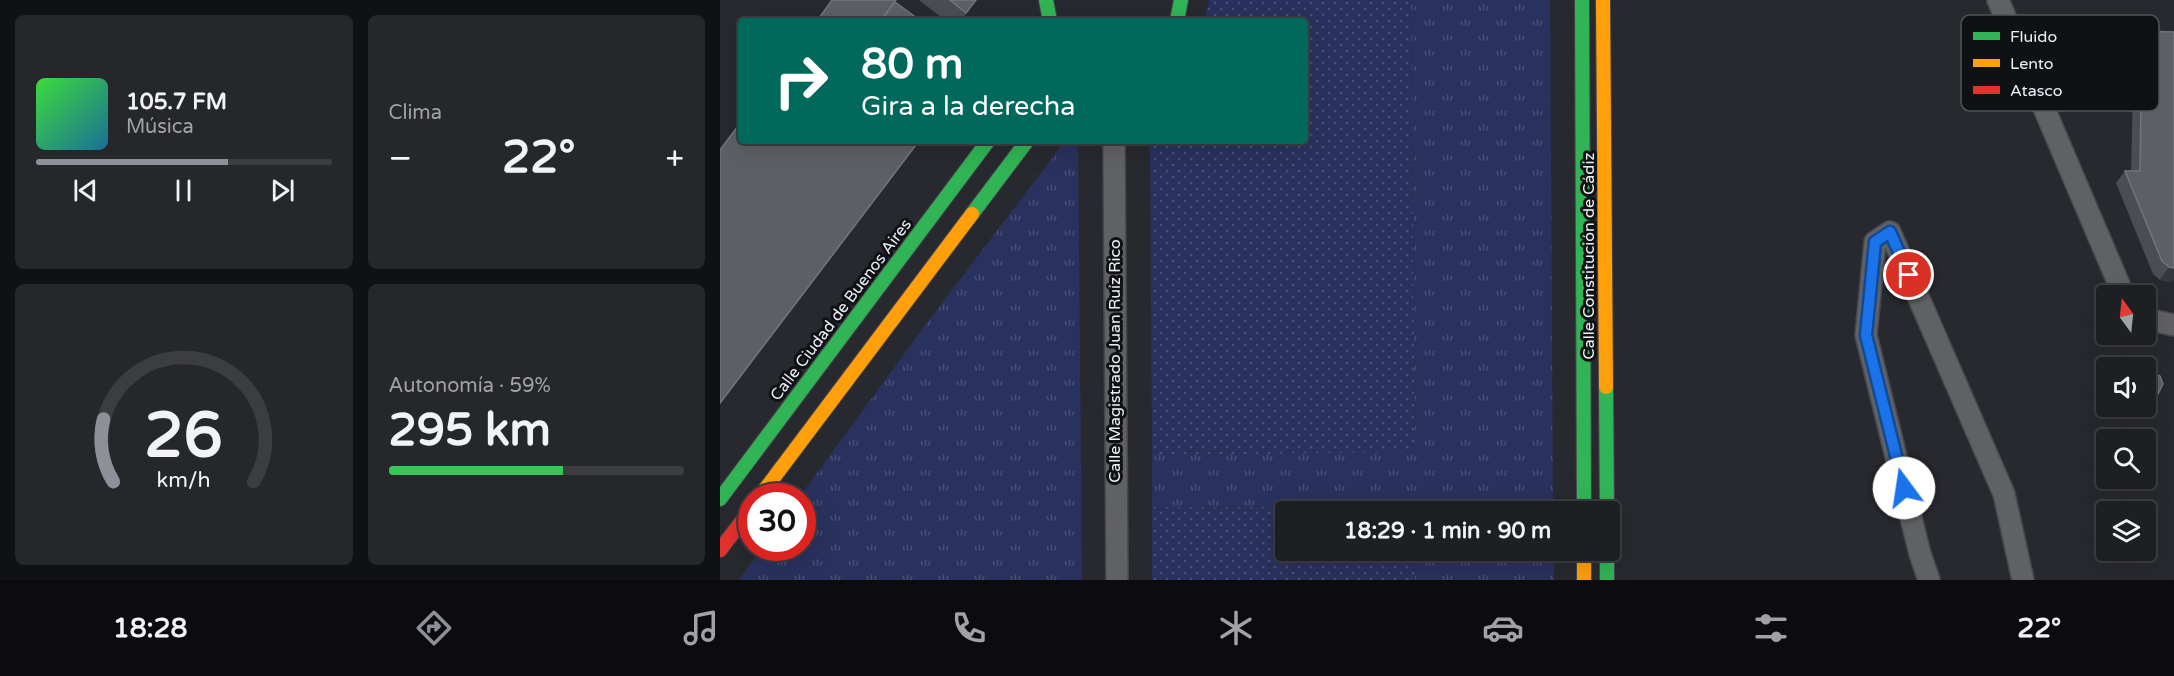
<!DOCTYPE html>
<html lang="es">
<meta charset="utf-8">
<style>
:root{--surface:#1e1f23;--page:#26272b;--text:#f1f3f6;--muted:#a1a2a6;--line:#3c3d41;--accent:#8c9099}
body{margin:0;font-family:"Varela Round",sans-serif;background:var(--page);color:var(--text);height:100vh;display:flex;flex-direction:column;font-size:22px;white-space:nowrap}
*{box-sizing:border-box;margin:0}
p{font-size:20px;color:var(--muted)}
.icon{flex:none;width:33px;height:33px;fill:none;stroke:currentColor;stroke-width:2;stroke-linecap:round;stroke-linejoin:round}
.map{position:relative;flex:1;overflow:hidden}
.side{display:flex;flex-direction:column;gap:15px;padding:15px;background:#101113;width:720px}
.side>*{flex:none}
.banner{position:absolute;left:18px;top:18px;width:570px;height:126px;border-radius:6px;box-shadow:0 6px 24px #0002,0 0 0 2px var(--line);background:#00695c;color:#fff;overflow:hidden}
.needle{width:39px;rotate:345deg}
.fabs{position:absolute;left:1376px;top:285px;display:grid;gap:12px}
.fabs a{display:grid;place-items:center;width:60px;height:60px;border-radius:6px;background:var(--surface);box-shadow:0 6px 24px #0002,0 0 0 2px var(--line);font-size:30px}
.speed{position:absolute;left:18px;top:483px;display:flex;gap:12px;font-size:30px;font-weight:700;text-align:center}
.speed>*{display:grid;place-content:center;width:78px;height:78px;border-radius:50%;background:var(--surface);box-shadow:0 6px 24px #0002,0 0 0 2px var(--line);line-height:1}
.speed .limit{border:9px solid #d22;background:#fff;color:#111}
.pin{position:absolute;display:grid;place-items:center;width:51px;height:51px;color:#fff;margin:-26px;border:3px solid #fff;border-radius:50%;box-shadow:0 2px 6px #0007}
.me{position:absolute;width:66px;margin:-33px;rotate:346deg;stroke-linejoin:round;filter:drop-shadow(0 0 4px #0008)}
.turn{display:flex;align-items:center;gap:21px;height:126px;padding:0 24px;font-size:27px}
.turn .icon{width:78px;height:78px;stroke-width:2.5}
.turn b{display:block;font-size:42px;line-height:51px}
.big{font-size:45px;font-weight:800;line-height:1.1}
.side .card{flex:1;display:flex;flex-direction:column;justify-content:center;gap:9px;min-width:0;padding:0 21px;border-radius:9px;background:var(--page)}
.side .dial{align-items:center;gap:0}
.dial svg{height:156px;overflow:visible;fill:none;stroke:var(--line);stroke-width:7;stroke-linecap:round;text-anchor:middle}
.dial text{fill:var(--text);stroke:none}
.song{display:flex;align-items:center;gap:18px}
.cover{width:72px;height:72px;border-radius:9px;background:linear-gradient(135deg,hsl(120 70% 55%),hsl(200 70% 35%))}
.played{height:6px;border-radius:3px;background:linear-gradient(90deg,var(--accent) 65%,var(--line) 65%)}
.keys{display:flex;justify-content:space-around;direction:ltr}
.heat{display:flex;justify-content:space-between;align-items:center;font-size:33px;direction:ltr}
.charge{height:9px;border-radius:4px;background:linear-gradient(90deg,#34c759 59%,var(--line) 0)}
.side .tiles{flex:1;display:grid;gap:15px;grid-template-columns:repeat(2,1fr)}
.trip{position:absolute;left:555px;top:501px;width:345px;height:60px;border-radius:6px;background:var(--surface);box-shadow:0 6px 24px #0002,0 0 0 2px var(--line);font-weight:800;line-height:60px;text-align:center}
.tab-bar{display:flex;height:96px;justify-content:space-around;align-items:center;background:#0c0c0e;color:var(--muted)}
.tab-bar .icon{width:42px;height:42px}
.tab-bar .on{color:var(--accent)}
.tab-bar b{font-size:27px;color:var(--text)}
main{display:flex;flex:1;min-height:0}
.map>svg:first-child{display:block}
.grass{fill:url(#grass-dots)}
.park{fill:url(#park-tufts)}
.lines{fill:none;stroke-linecap:round;stroke-linejoin:round}
.street-casing{stroke:#46474c;stroke-width:24}
.fast-casing{stroke:#46474c;stroke-width:16}
.slow-casing{stroke:#46474c;stroke-width:16}
.jam-casing{stroke:#46474c;stroke-width:16}
.street{stroke:#606165;stroke-width:21}
.fast{stroke:#30b455;stroke-width:14}
.slow{stroke:#ff9f0a;stroke-width:14}
.jam{stroke:#e5322d;stroke-width:14}
.wall{fill:#4c4d52}
.shaded-wall{fill:#36373d}
.building{fill:#5d5f64;stroke:#74757b;stroke-width:1.5}
.route-casing{stroke:#114b97;stroke-width:15}
.route{stroke:#1a73e8;stroke-width:10}
.labels{text-anchor:middle;dominant-baseline:central;stroke-width:6;stroke-linejoin:round;paint-order:stroke}
.street-label{font-size:16px;fill:#edeff6;stroke:#101115}
.key{fill:#101115;stroke:#525458;stroke-width:1.5}
.key-label{font-size:16px;fill:#edeff6}
</style>
<main>
<section class="side">
<div class="tiles">
<div class="card">
<div class="song"><i class="cover"></i><div><b>105.7 FM</b><p>Música</p></div></div>
<div class="played"></div>
<div class="keys"><svg class="icon" aria-label="previous" viewBox="0 0 24 24"><path d="M18 5L8 12l10 7zM5 5v14"/></svg><svg class="icon" aria-label="pause" viewBox="0 0 24 24"><path d="M8 5v14M16 5v14"/></svg><svg class="icon" aria-label="next" viewBox="0 0 24 24"><path d="M6 5l10 7-10 7zM19 5v14"/></svg></div>
</div>
<div class="card"><p>Clima</p>
<div class="heat"><a>−</a><b class="big">22°</b><a>+</a></div>
</div>
<div class="card dial"><svg viewBox="0 0 100 80">
<path d="M14 69A42 42 0 1 1 86 69"/>
<path d="M14 69A42 42 0 0 1 9 37" stroke="#8c9099"/>
<text x="50" y="56" font-size="32" font-weight="700">26</text>
<text x="50" y="72" font-size="11">km/h</text>
</svg></div>
<div class="card"><p>Autonomía · 59%</p><b class="big">295 km</b><div class="charge"></div></div>
</div>
</section>
<div class="map">
<svg width="1454" height="580" viewBox="0 0 1454 580">
<defs>
<pattern id="grass-dots" width="8" height="8" patternUnits="userSpaceOnUse" patternTransform="scale(1.5)"><rect width="8" height="8" fill="#29315e"/><path d="M2 2h.1M6 6h.1" fill="none" stroke="#484f76" stroke-width="1.8" stroke-linecap="round"/></pattern>
<pattern id="park-tufts" width="24" height="20" patternUnits="userSpaceOnUse" patternTransform="scale(1.5)"><rect width="24" height="20" fill="#29315e"/><path d="M3 7l-1-3M5 7V3M7 7l1-3M15 17l-1-3M17 17v-4M19 17l1-3" fill="none" stroke="#484f76"/></pattern>
</defs>
<rect width="100%" height="100%" fill="#28292f"/>
<g class="grass">
<path d="M489,0H691L695,453L432,455L430,141H585V21H484Z"/>
<path d="M695,506V512H566V550L695,551V580H432V507Z"/>
</g>
<g class="park">
<path d="M691,0H830L833,511L695,512L694,506L432,507V455L695,452Z"/>
<path d="M345,141H358L362,580H19L42,548H82V496H80L204,327Z"/>
<rect x="695" y="551" width="139" height="29"/>
</g>
<g class="lines">
<g class="street-casing">
<g id="street">
<path d="M1278,0L1401,289L1406,296"/>
<path d="M394,141L397,580"/>
<path d="M1425,315L1435,321L1454,325"/>
<path d="M1209,580L1200,554L1146,335L1155,242L1170,232L1284,494L1303,580"/>
</g>
</g>
<g class="fast-casing">
<g id="fast">
<path d="M326,0L330,21"/>
<path d="M862,0L864,512"/>
<path d="M457,21L461,0"/>
<path d="M252,214L307,141"/>
<path d="M886,387L887,512"/>
<path d="M0,499L268,141"/>
<path d="M887,550V580"/>
</g>
</g>
<g class="slow-casing">
<g id="slow">
<path d="M883,0L886,387"/>
<path d="M40,496L252,214"/>
<path d="M864,550V580"/>
</g>
</g>
<g class="jam-casing">
<path id="jam" d="M0,550L32,508"/>
</g>
<use href="#street" class="street"/>
<use href="#fast" class="fast"/>
<use href="#slow" class="slow"/>
<use href="#jam" class="jam"/>
</g>
<g class="wall">
<path d="M199,0H256L241,21H226Z"/>
<path d="M1422,31L1454,32L1449,282L1440,280L1433,274L1396,183L1405,171H1411L1414,44Z"/>
<path d="M1425,376L1434,398L1426,399L1425,398Z"/>
</g>
<g class="shaded-wall">
<path d="M199,141H200L0,405V403Z"/>
<path d="M1449,267L1454,268V280L1449,282L1440,280Z"/>
<path d="M1438,394L1434,398L1426,399L1429,395Z"/>
</g>
<g class="building">
<path d="M112,0H176L160,21H97Z"/>
<path d="M230,0H256L246,13Z"/>
<path d="M175,2L201,21H161Z"/>
<path d="M1422,31L1454,32V268L1449,267L1442,261L1405,171H1420Z"/>
<path d="M21,122V141H199L0,403V150Z"/>
<path d="M1433,373L1440,376L1443,384L1438,394L1429,395L1425,391V376L1426,375Z"/>
</g>
<g class="lines">
<g class="route-casing">
<path id="route" d="M1184,488L1146,335L1155,242L1170,232L1189,275"/>
</g>
<use href="#route" class="route"/>
</g>
<g class="labels">
<g class="street-label">
<text transform="translate(869 256) rotate(-90)">Calle Constitución de Cádiz</text>
<text transform="translate(121 310) rotate(-53)">Calle Ciudad de Buenos Aires</text>
<text transform="translate(395 361) rotate(-90)">Calle Magistrado Juan Ruíz Rico</text>
</g>
</g>
<rect x="1241" y="15" width="198" height="96" rx="9" class="key"/>
<rect x="1253" y="32" width="27" height="8" fill="#30b455"/>
<rect x="1253" y="59" width="27" height="8" fill="#ff9f0a"/>
<rect x="1253" y="86" width="27" height="8" fill="#e5322d"/>
<g class="key-label">
<text x="1290" y="42">Fluido</text>
<text x="1290" y="69">Lento</text>
<text x="1290" y="96">Atasco</text>
</g>
</svg>
<div class="fabs">
<a><svg class="needle" viewBox="-14 -14 28 28"><path d="M0-13l5 13h-10z" fill="#e53935"/><path d="M0 13l5-13h-10z" fill="#a1a2a6"/></svg></a>
<a><svg class="icon" aria-label="sound" viewBox="0 0 24 24"><path d="M4 9h4l5-4v14l-5-4H4zM17 9q2 3 0 6"/></svg></a>
<a><svg class="icon" aria-label="search" viewBox="0 0 24 24"><circle cx="10" cy="10" r="6"/><path d="M15 15l6 6"/></svg></a>
<a><svg class="icon" aria-label="layers" viewBox="0 0 24 24"><path d="M12 4l9 5-9 5-9-5zM3 14l9 5 9-5"/></svg></a>
</div>
<div class="speed"><div class="limit">30</div></div>
<div class="pin" style="left:1189px;top:275px;background:#d93025"><svg class="icon" aria-label="arrive" viewBox="0 0 24 24"><path d="M6 21V4h12l-3 4 3 4H6"/></svg></div>
<svg class="me" style="left:1184px;top:488px" viewBox="-20 -20 40 40"><circle r="19" fill="#fff"/><path d="M0-13L10 11 0 6-10 11z" fill="#1a73e8"/></svg>
<div class="trip">18:29 · 1 min · 90 m</div>
<div class="banner">
<div class="turn"><svg class="icon" aria-label="right" viewBox="0 0 24 24"><path d="M7 20v-9h11M14 6l5 5-5 5"/></svg><div><b>80 m</b>Gira a la derecha</div></div>
</div>
</div>
</main>
<nav class="tab-bar">
<b>18:28</b>
<svg class="icon on" aria-label="directions" viewBox="0 0 24 24"><path d="M12 3l9 9-9 9-9-9zM9 14v-3h6M13 9l2 2-2 2"/></svg>
<svg class="icon" aria-label="music" viewBox="0 0 24 24"><path d="M9 18V5l10-2v13"/><circle cx="6" cy="18" r="3"/><circle cx="16" cy="16" r="3"/></svg>
<svg class="icon" aria-label="phone" viewBox="0 0 24 24"><path d="M5 4h4l2 5-3 2q2 4 5 5l2-3 5 2v4C11 20 4 13 5 4z"/></svg>
<svg class="icon" aria-label="climate" viewBox="0 0 24 24"><path d="M12 3v18M4 7l16 10M4 17L20 7"/></svg>
<svg class="icon" aria-label="car" viewBox="0 0 24 24"><path d="M5 17H2v-5l4-1 3-4h7l3 4 3 1v5h-3M9 17h6M6 11h13"/><circle cx="7" cy="17" r="2"/><circle cx="17" cy="17" r="2"/></svg>
<svg class="icon" aria-label="filters" viewBox="0 0 24 24"><path d="M4 7h16M4 17h16"/><circle cx="9" cy="7" r="2"/><circle cx="15" cy="17" r="2"/></svg>
<b>22°</b>
</nav>
